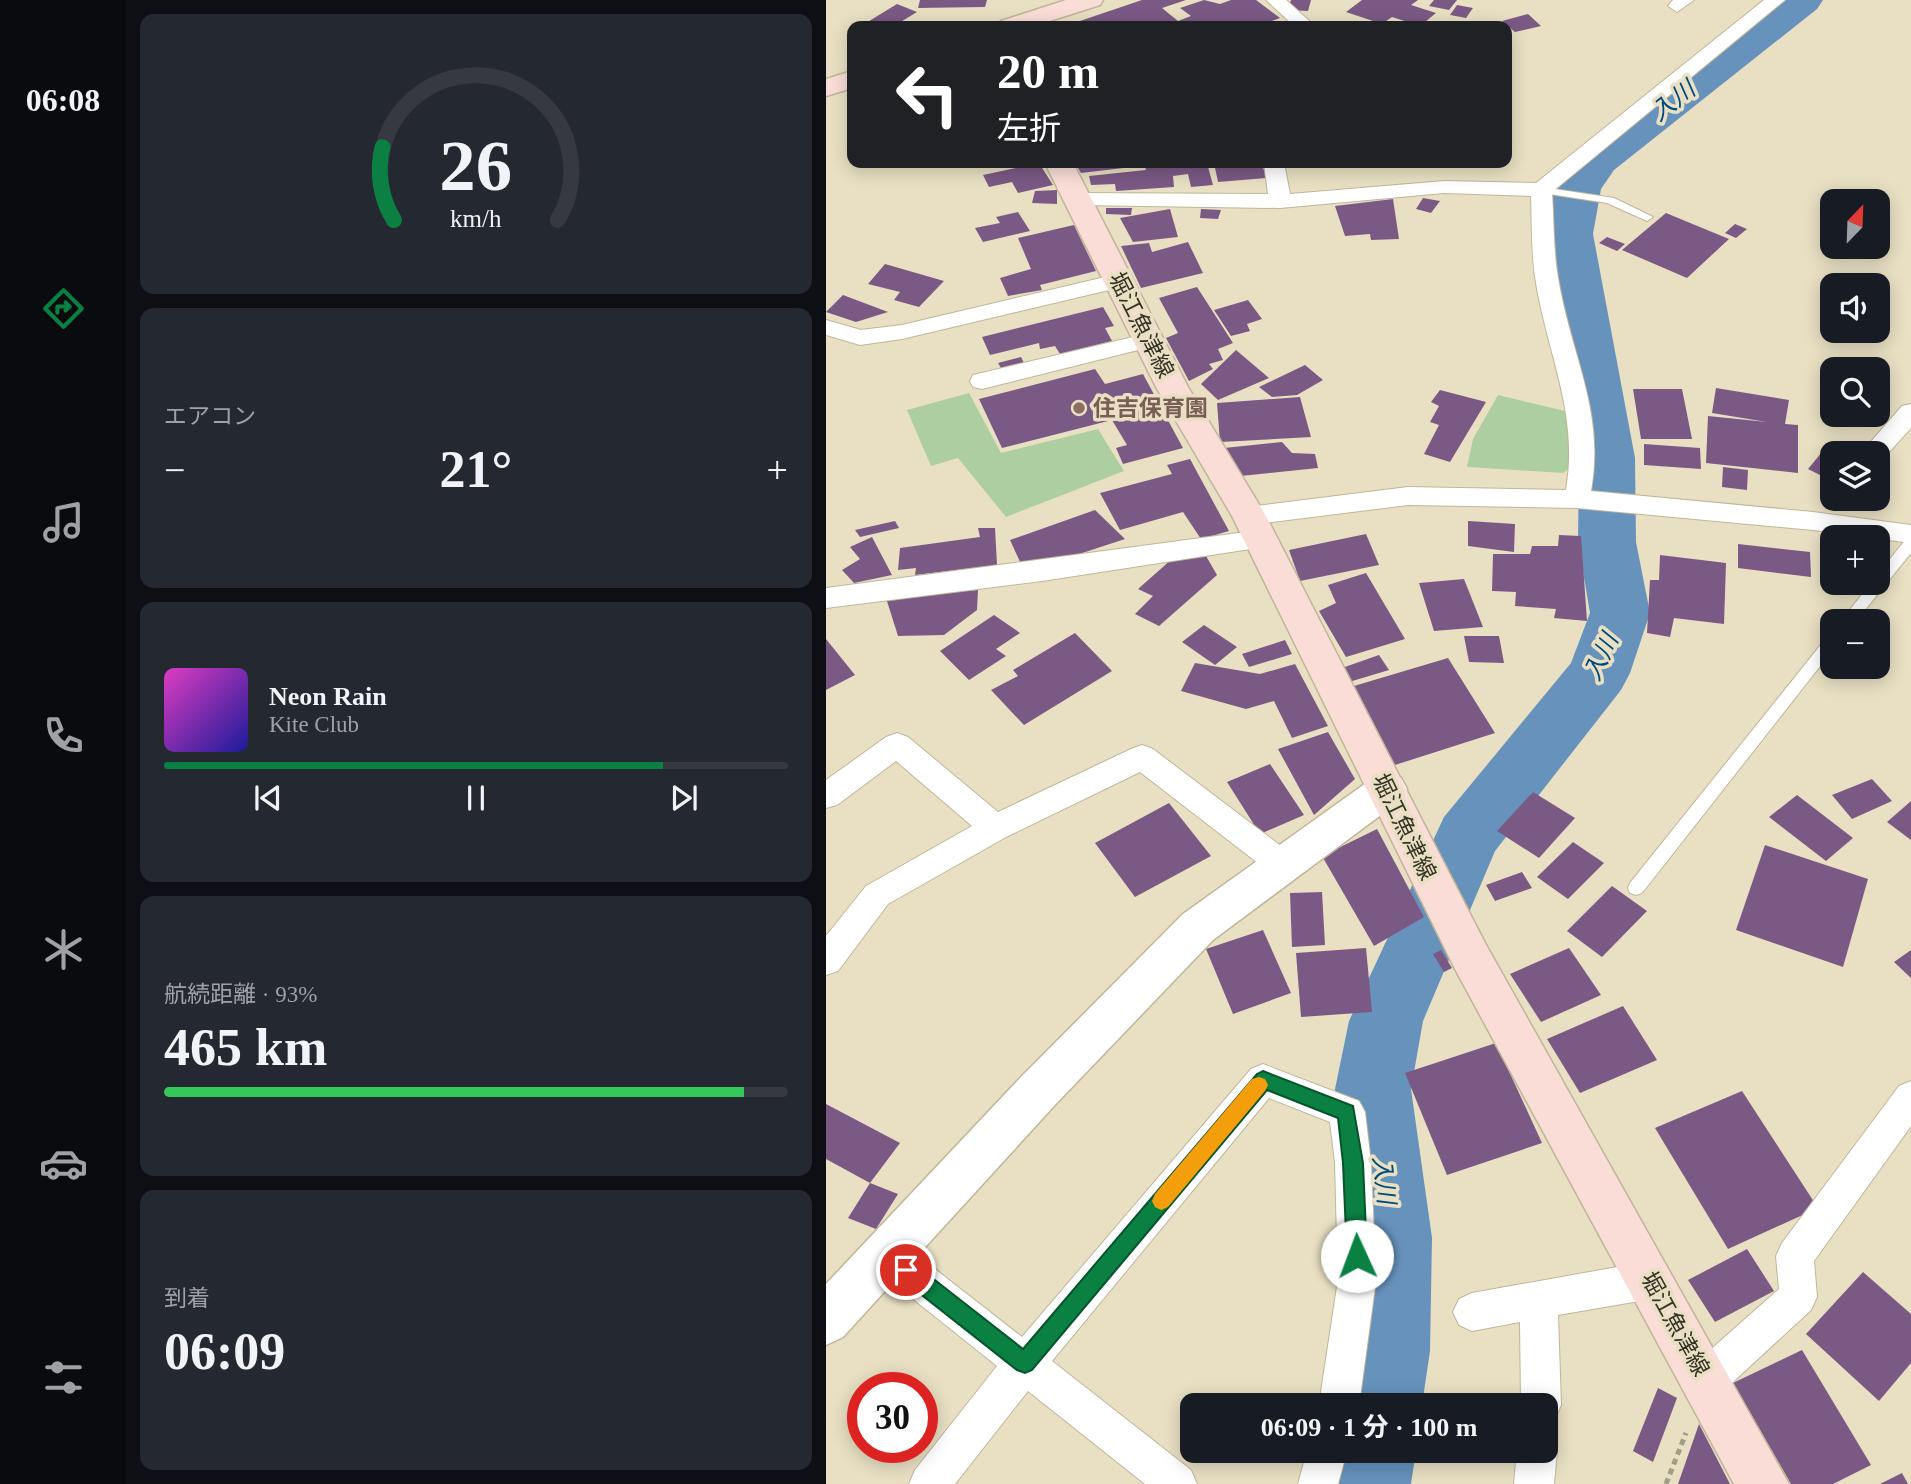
<!DOCTYPE html>
<html lang="ja">
<meta charset="utf-8">
<style>
:root{--surface:#171b24;--page:#242831;--text:#f1f3f6;--muted:#9ea1a6;--line:#363941;--accent:#0b8043}
body{margin:0;font-family:"Times New Roman","Noto Sans JP",serif;background:var(--page);color:var(--text);height:100vh;display:flex;flex-direction:column;font-size:26px;white-space:nowrap}
*{box-sizing:border-box;margin:0}
p{font-size:23px;color:var(--muted)}
.icon{flex:none;width:38px;height:38px;fill:none;stroke:currentColor;stroke-width:2;stroke-linecap:round;stroke-linejoin:round}
.map{position:relative;flex:1;overflow:hidden}
.panel{display:flex;flex-direction:column;gap:14px;padding:14px;background:#0d0f14;width:700px}
.panel>*{flex:none}
.banner{position:absolute;left:21px;top:21px;width:665px;height:147px;border-radius:14px;box-shadow:0 4px 18px #0003;background:#202124;color:#fff;overflow:hidden}
.needle{width:46px;rotate:23deg}
.controls{position:absolute;left:994px;top:189px;display:grid;gap:14px}
.controls a{display:grid;place-items:center;width:70px;height:70px;border-radius:14px;background:var(--surface);box-shadow:0 4px 18px #0003;font-size:35px}
.speed{position:absolute;left:21px;top:1372px;display:flex;gap:14px;font-size:35px;font-weight:700;text-align:center}
.speed>*{display:grid;place-content:center;width:91px;height:91px;border-radius:50%;background:var(--surface);box-shadow:0 4px 18px #0003;line-height:1}
.speed .limit{border:10px solid #d22;background:#fff;color:#111}
.pin{position:absolute;display:grid;place-items:center;width:60px;height:60px;color:#fff;margin:-30px;border:4px solid #fff;border-radius:50%;box-shadow:0 2px 7px #0007}
.me{position:absolute;width:77px;margin:-38px;rotate:358deg;stroke-linejoin:round;filter:drop-shadow(0 0 5px #0008)}
.turn{display:flex;align-items:center;gap:24px;height:147px;padding:0 35px;font-size:32px}
.turn .icon{width:91px;height:91px;stroke-width:2.5}
.turn b{display:block;font-size:49px;line-height:60px}
.big{font-size:52px;font-weight:700;line-height:1.1}
.panel .widget{flex:1;display:flex;flex-direction:column;justify-content:center;gap:10px;min-width:0;padding:0 24px;border-radius:14px;background:var(--page)}
.panel .dial{align-items:center;gap:0}
.dial svg{height:182px;overflow:visible;fill:none;stroke:var(--line);stroke-width:7;stroke-linecap:round;text-anchor:middle}
.dial text{fill:var(--text);stroke:none}
.song{display:flex;align-items:center;gap:21px}
.cover{width:84px;height:84px;border-radius:10px;background:linear-gradient(135deg,hsl(310 70% 55%),hsl(240 70% 35%))}
.played{height:7px;border-radius:4px;background:linear-gradient(90deg,var(--accent) 80%,var(--line) 80%)}
.keys{display:flex;justify-content:space-around;direction:ltr}
.heat{display:flex;justify-content:space-between;align-items:center;font-size:38px;direction:ltr}
.charge{height:10px;border-radius:5px;background:linear-gradient(90deg,#34c759 93%,var(--line) 0)}
.trip{position:absolute;left:354px;top:1393px;width:378px;height:70px;border-radius:14px;background:var(--surface);box-shadow:0 4px 18px #0003;font-weight:700;line-height:70px;text-align:center}
main{display:flex;flex:1;min-height:0}
.tabs{display:flex;flex-direction:column;width:126px;justify-content:space-around;align-items:center;background:#090b0e;color:var(--muted)}
.tabs .icon{width:49px;height:49px}
.tabs .selected{color:var(--accent)}
.tabs b{font-size:32px;color:var(--text)}
.map>svg:first-child{display:block}
.green{fill:#adcea1}
.lines{fill:none;stroke-linecap:round;stroke-linejoin:round}
.river{fill:#6792bc;fill-rule:evenodd}
.building{fill:#7b5985}
.service-casing{stroke:#bfb699;stroke-width:2}
.minor-casing{stroke:#bfb699;stroke-width:2}
.tertiary-casing{stroke:#bfb699;stroke-width:3}
.secondary-casing{stroke:#bfb699;stroke-width:3}
.path{stroke:#a39c86;stroke-width:5;stroke-dasharray:6 4.5;stroke-linecap:butt}
.service{fill:#fff;fill-rule:evenodd}
.minor{fill:#fff;fill-rule:evenodd}
.tertiary{fill:#fff;fill-rule:evenodd}
.secondary{fill:#faddd7;fill-rule:evenodd}
.route{fill:#0b8043;stroke:#07532c;stroke-width:2}
.slow{fill:#f59e0b}
.education-dot{fill:#8d6e63;stroke:#e9e0c3;stroke-width:2.5}
.labels{text-anchor:middle;dominant-baseline:central;stroke-width:7;stroke-linejoin:round;paint-order:stroke}
.street-label{font-size:23px;fill:#353226;stroke:#e9e0c3}
.education-label{font-size:23px;font-weight:bold;fill:#785e54;stroke:#e9e0c3;text-anchor:start}
.water-label{font-size:24px;font-style:italic;fill:#004a7f;stroke:#e9e0c3}
</style>
<main>
<nav class="tabs">
<b>06:08</b>
<svg class="icon selected" aria-label="directions" viewBox="0 0 24 24"><path d="M12 3l9 9-9 9-9-9zM9 14v-3h6M13 9l2 2-2 2"/></svg>
<svg class="icon" aria-label="music" viewBox="0 0 24 24"><path d="M9 18V5l10-2v13"/><circle cx="6" cy="18" r="3"/><circle cx="16" cy="16" r="3"/></svg>
<svg class="icon" aria-label="phone" viewBox="0 0 24 24"><path d="M5 4h4l2 5-3 2q2 4 5 5l2-3 5 2v4C11 20 4 13 5 4z"/></svg>
<svg class="icon" aria-label="climate" viewBox="0 0 24 24"><path d="M12 3v18M4 7l16 10M4 17L20 7"/></svg>
<svg class="icon" aria-label="car" viewBox="0 0 24 24"><path d="M5 17H2v-5l4-1 3-4h7l3 4 3 1v5h-3M9 17h6M6 11h13"/><circle cx="7" cy="17" r="2"/><circle cx="17" cy="17" r="2"/></svg>
<svg class="icon" aria-label="filters" viewBox="0 0 24 24"><path d="M4 7h16M4 17h16"/><circle cx="9" cy="7" r="2"/><circle cx="15" cy="17" r="2"/></svg>
</nav>
<section class="panel">
<div class="widget dial"><svg viewBox="0 0 100 80">
<path d="M14 69A42 42 0 1 1 86 69"/>
<path d="M14 69A42 42 0 0 1 9 37" stroke="#0b8043"/>
<text x="50" y="56" font-size="32" font-weight="700">26</text>
<text x="50" y="72" font-size="11">km/h</text>
</svg></div>
<div class="widget"><p>エアコン</p>
<div class="heat"><a>−</a><b class="big">21°</b><a>+</a></div>
</div>
<div class="widget">
<div class="song"><i class="cover"></i><div><b>Neon Rain</b><p>Kite Club</p></div></div>
<div class="played"></div>
<div class="keys"><svg class="icon" aria-label="previous" viewBox="0 0 24 24"><path d="M18 5L8 12l10 7zM5 5v14"/></svg><svg class="icon" aria-label="pause" viewBox="0 0 24 24"><path d="M8 5v14M16 5v14"/></svg><svg class="icon" aria-label="next" viewBox="0 0 24 24"><path d="M6 5l10 7-10 7zM19 5v14"/></svg></div>
</div>
<div class="widget"><p>航続距離 · 93%</p><b class="big">465 km</b><div class="charge"></div></div>
<div class="widget"><p>到着</p><b class="big">06:09</b></div>
</section>
<div class="map">
<svg width="1085" height="1484" viewBox="0 0 1085 1484">
<rect width="100%" height="100%" fill="#e9e0c3"/>
<g class="green">
<path d="M143,393L175,453L272,429L298,471L180,517L132,458L105,466L81,410Z"/>
<path d="M672,395L743,412L747,466L737,473L641,467L647,439Z"/>
</g>
<g class="lines">
<g class="river">
<path d="M950,0H997L991,9L788,170L775,189L767,234L809,458L810,542L824,613L804,673L795,690L669,851L597,1021L585,1089L606,1238L604,1351L596,1405H510L520,1351L526,1238L509,1089L523,1021L618,817L745,663L764,613L752,542L753,458L719,234L727,189L755,150Z"/>
<path d="M502,1451H590L585,1484H497Z"/>
</g>
</g>
<g class="building">
<path d="M94,0H161L159,7L92,8Z"/>
<path d="M316,0H360L336,8L352,21L365,16L354,8L378,0L394,4L405,0H430L454,18L432,26L245,24Z"/>
<path d="M465,0H485L482,11L462,10Z"/>
<path d="M536,0H592L585,5L610,13L594,26L566,17L556,24L520,12Z"/>
<path d="M608,0H631L623,10L603,6Z"/>
<path d="M71,4L91,12L68,26H35Z"/>
<path d="M631,5L647,8L640,18L624,15Z"/>
<path d="M702,14L715,26L689,32L676,21Z"/>
<path d="M213,163L227,185L192,193L186,182L163,187L157,175Z"/>
<path d="M249,163H306V167L255,173Z"/>
<path d="M318,163H381L387,185L365,187L362,174L347,176L348,187L290,191L289,184L265,185L263,176L320,170Z"/>
<path d="M388,163H436L440,178L392,182Z"/>
<path d="M231,190V204L206,203L209,191Z"/>
<path d="M597,198L614,201L605,213L590,209Z"/>
<path d="M567,199L573,239L545,240L544,234L519,236L509,206Z"/>
<path d="M280,208H306L305,215L280,214Z"/>
<path d="M344,209L352,237L307,242L294,218Z"/>
<path d="M375,209L395,210L392,219L374,218Z"/>
<path d="M192,212L204,231L157,242L149,228L174,223L170,217Z"/>
<path d="M840,213L903,239L861,278L796,250Z"/>
<path d="M909,224L921,229L910,238L899,233Z"/>
<path d="M248,225L270,271L214,285L216,290L182,296L174,278L205,269L192,238Z"/>
<path d="M781,237L799,244L791,251L773,243Z"/>
<path d="M362,242L377,273L315,288L295,246L323,243L326,252Z"/>
<path d="M59,264L118,281L93,307L68,300L74,292L42,284Z"/>
<path d="M371,287L407,343L392,349L397,360L383,364L387,369L363,381L340,338L352,333L333,298Z"/>
<path d="M17,295L62,312L30,322L0,312Z"/>
<path d="M422,300L436,319L421,324L424,331L405,336L388,310Z"/>
<path d="M277,307L288,326L279,328L286,341L234,354L229,346L214,349L213,343L164,355L156,337Z"/>
<path d="M410,350L443,378L392,400L375,384Z"/>
<path d="M195,357L198,363L175,368L172,363Z"/>
<path d="M479,365L497,380L471,395L446,397L433,387Z"/>
<path d="M269,369L279,384L317,374L357,448L297,464L290,448L301,445L286,420L176,448L153,399Z"/>
<path d="M890,388L963,400L959,424L972,425V473L880,463L882,416L941,422L886,413Z"/>
<path d="M807,389H856L866,439H815Z"/>
<path d="M614,390L660,402L624,462L598,454L613,425L604,422L613,406L605,402Z"/>
<path d="M474,397L485,437L394,442L391,403Z"/>
<path d="M456,442L466,453L489,454L492,468L415,476L398,448Z"/>
<path d="M818,444L874,448L875,469L818,465Z"/>
<path d="M1001,446L1018,453H1006V474L1002,479L982,469Z"/>
<path d="M364,459L403,531L375,539L357,512L294,530L274,493L346,474L341,465Z"/>
<path d="M897,467L922,470L921,490L896,487Z"/>
<path d="M269,510L299,539L241,558L195,564L184,540Z"/>
<path d="M69,521L73,528L34,537L29,530Z"/>
<path d="M642,521L689,524L688,552L642,546Z"/>
<path d="M152,528H169L171,565L89,575L90,568L72,570L74,548L154,537Z"/>
<path d="M540,534L553,565L474,581L463,550Z"/>
<path d="M733,535L755,536L761,621L728,618L730,609L689,606L690,592L666,591L667,554H704L706,546H732Z"/>
<path d="M46,537L66,575L28,583L16,570L34,559L24,547Z"/>
<path d="M912,544L984,552L985,577L912,568Z"/>
<path d="M834,555L900,563L898,624L848,618L844,637L821,633L824,580H833Z"/>
<path d="M380,556L391,575L333,626L309,614L327,596L312,589L346,559Z"/>
<path d="M540,573L579,639L520,657L493,611L510,603L502,585Z"/>
<path d="M638,579L657,627L608,631L593,583Z"/>
<path d="M152,590L151,610L118,635L72,636L60,598Z"/>
<path d="M168,615L194,633L170,649L180,656L143,680L114,651Z"/>
<path d="M378,625L411,647L389,665L356,642Z"/>
<path d="M249,633L286,671L198,725L165,690L192,676L187,670Z"/>
<path d="M638,636H673L678,663L643,662Z"/>
<path d="M0,639L29,675L0,690Z"/>
<path d="M459,640L466,654L423,667L416,654Z"/>
<path d="M553,655L563,670L523,682L516,668Z"/>
<path d="M622,658L669,733L569,765L528,686Z"/>
<path d="M369,663L434,674L469,664L502,726L466,738L448,701L420,709L355,691Z"/>
<path d="M502,732L529,779L488,815L452,749Z"/>
<path d="M444,764L478,815L434,834L401,782Z"/>
<path d="M1046,779L1066,801L1026,819L1006,795Z"/>
<path d="M707,792L749,818L713,858L671,831Z"/>
<path d="M971,795L1027,838L1000,861L943,817Z"/>
<path d="M1085,801V840L1061,822Z"/>
<path d="M343,803L385,856L309,897L269,843Z"/>
<path d="M551,829L598,917L548,946L496,856Z"/>
<path d="M747,842L778,863L742,899L711,877Z"/>
<path d="M939,845L1042,879L1017,967L910,930Z"/>
<path d="M696,872L706,888L669,901L660,885Z"/>
<path d="M786,886L821,911L776,957L741,931Z"/>
<path d="M496,892L499,945L466,947L464,893Z"/>
<path d="M437,930L465,993L407,1014L380,949Z"/>
<path d="M540,948L546,1012L475,1017L470,953Z"/>
<path d="M743,948L775,995L715,1022L684,974Z"/>
<path d="M615,950L626,968L618,972L607,954Z"/>
<path d="M1085,950V978L1068,962Z"/>
<path d="M797,1006L831,1060L754,1093L721,1039Z"/>
<path d="M670,1043L716,1143L621,1175L579,1073Z"/>
<path d="M916,1091L992,1208L902,1249L829,1128Z"/>
<path d="M0,1104L74,1143L44,1183L0,1159Z"/>
<path d="M44,1183L72,1194L50,1229L22,1218Z"/>
<path d="M921,1249L948,1291L889,1322L862,1280Z"/>
<path d="M1037,1272L1085,1314V1363L1053,1401L980,1334Z"/>
<path d="M976,1350L1045,1465L1007,1484H965L907,1383Z"/>
<path d="M832,1388L851,1398L827,1462L807,1451Z"/>
<path d="M873,1424L904,1484H852Z"/>
<path d="M1076,1473L1082,1484H1054Z"/>
</g>
<g class="lines">
<g class="service-casing">
<g id="service">
<path d="M715,187L788,198L827,217L821,221L781,203L711,192V188Z"/>
<path d="M1085,538V553L1030,621H1015L1045,583H1052V574L1080,539Z"/>
<path d="M1006,636V651L816,893L810,895L804,893L802,888L804,883L1001,637Z"/>
</g>
</g>
<g class="minor-casing">
<g id="minor">
<path d="M440,0H460L489,26H468Z"/>
<path d="M847,0H868L851,12L842,6Z"/>
<path d="M938,0H959L726,192C728,222 727,253 733,283C746,358 779,412 765,491L987,512L1085,525V543L987,530L751,508L582,505L423,525L414,522L410,516L414,510L423,507L582,487L740,490C753,414 722,356 710,283C705,255 706,225 705,196L618,193L454,208L253,205L242,198L245,193L442,194L438,163H458L464,194L618,181L710,183Z"/>
<path d="M292,274L300,276L303,281L300,286L76,339L34,345L0,335V320L35,330L76,325Z"/>
<path d="M324,333L332,335L336,340L332,345L156,389L147,387L144,381L147,375Z"/>
<path d="M1085,404V428L1057,459L1052,460V453H1035L1076,406Z"/>
<path d="M435,530L444,532L448,539L444,546L216,581L0,608V588Z"/>
<path d="M71,733L82,737L172,812L305,749L316,745L327,749L468,856L473,865L468,874L457,878L446,874L314,772L180,837L62,904L12,971L0,975V936L40,886L146,826L70,761L11,805L0,808V780L60,737Z"/>
<path d="M437,1064L533,1101L539,1112L545,1163L550,1280L533,1405H493L512,1280L509,1163L504,1122L443,1098L226,1361L365,1470L371,1484H319L202,1391L129,1484H83L89,1470L171,1366L47,1267L41,1254L47,1241L60,1236L73,1241L196,1337L425,1069Z"/>
<path d="M1085,1081V1126L988,1261L991,1297L985,1310L894,1394L880,1400L866,1394L860,1380L866,1366L953,1289L950,1256L956,1243L1073,1086Z"/>
<path d="M825,1261L838,1267L844,1280L838,1293L825,1299L732,1315L735,1405L729,1419L719,1423V1405H695L694,1322L646,1331L633,1325L627,1312L633,1299L646,1293Z"/>
<path d="M719,1434L725,1437L731,1451L728,1484H688L691,1451H719Z"/>
<path d="M481,1451H521L512,1484H472Z"/>
</g>
</g>
<g class="tertiary-casing">
<path id="tertiary" d="M561,773L575,778L581,789L575,800L387,940L228,1106L17,1337L0,1345V1284L196,1076L357,914L547,778Z"/>
</g>
<g class="secondary-casing">
<g id="secondary">
<path d="M240,0H277L274,5L208,26H172L175,21Z"/>
<path d="M26,71V88L0,96V79Z"/>
<path d="M219,163H247L362,387L440,516L659,943L963,1484H908L629,969L406,516L330,387Z"/>
</g>
</g>
<path class="path" d="M840,1484L860,1433"/>
<use href="#service" class="service"/>
<use href="#minor" class="minor"/>
<use href="#tertiary" class="tertiary"/>
<use href="#secondary" class="secondary"/>
</g>
<path class="route" d="M437,1071L527,1106L537,1163L541,1256L538,1263L531,1266L524,1263L521,1256L517,1163L512,1118L441,1090L206,1370L199,1373L191,1370L73,1277L70,1270L73,1263L80,1260L87,1263L197,1349L431,1074Z"/>
<path class="slow" d="M433,1077L439,1079L442,1085L439,1091L342,1207L335,1210L329,1207L326,1201L329,1194L426,1079Z"/>
<circle class="education-dot" cx="253" cy="408" r="7"/>
<g class="labels">
<g class="street-label">
<text transform="translate(315 325) rotate(63)">堀江魚津線</text>
<text transform="translate(578 827) rotate(64)">堀江魚津線</text>
<text transform="translate(849 1324) rotate(61)">堀江魚津線</text>
</g>
<g class="education-label">
<text x="267" y="408">住吉保育園</text>
</g>
<g class="water-label">
<text transform="translate(847 101) rotate(-38)">入川</text>
<text transform="translate(775 657) rotate(-65)">入川</text>
<text transform="translate(558 1180) rotate(83)">入川</text>
</g>
</g>
</svg>
<div class="controls">
<a><svg class="needle" viewBox="-14 -14 28 28"><path d="M0-13l5 13h-10z" fill="#e53935"/><path d="M0 13l5-13h-10z" fill="#9ea1a6"/></svg></a>
<a><svg class="icon" aria-label="sound" viewBox="0 0 24 24"><path d="M4 9h4l5-4v14l-5-4H4zM17 9q2 3 0 6"/></svg></a>
<a><svg class="icon" aria-label="search" viewBox="0 0 24 24"><circle cx="10" cy="10" r="6"/><path d="M15 15l6 6"/></svg></a>
<a><svg class="icon" aria-label="layers" viewBox="0 0 24 24"><path d="M12 4l9 5-9 5-9-5zM3 14l9 5 9-5"/></svg></a>
<a>+</a>
<a>−</a>
</div>
<div class="speed"><div class="limit">30</div></div>
<div class="pin" style="left:80px;top:1270px;background:#d93025"><svg class="icon" aria-label="arrive" viewBox="0 0 24 24"><path d="M6 21V4h12l-3 4 3 4H6"/></svg></div>
<svg class="me" style="left:531px;top:1256px" viewBox="-20 -20 40 40"><circle r="19" fill="#fff"/><path d="M0-13L10 11 0 6-10 11z" fill="#0b8043"/></svg>
<div class="trip">06:09 · 1 分 · 100 m</div>
<div class="banner">
<div class="turn"><svg class="icon" aria-label="left" viewBox="0 0 24 24"><path d="M17 20v-9H6M10 6l-5 5 5 5"/></svg><div><b>20 m</b>左折</div></div>
</div>
</div>
</main>
